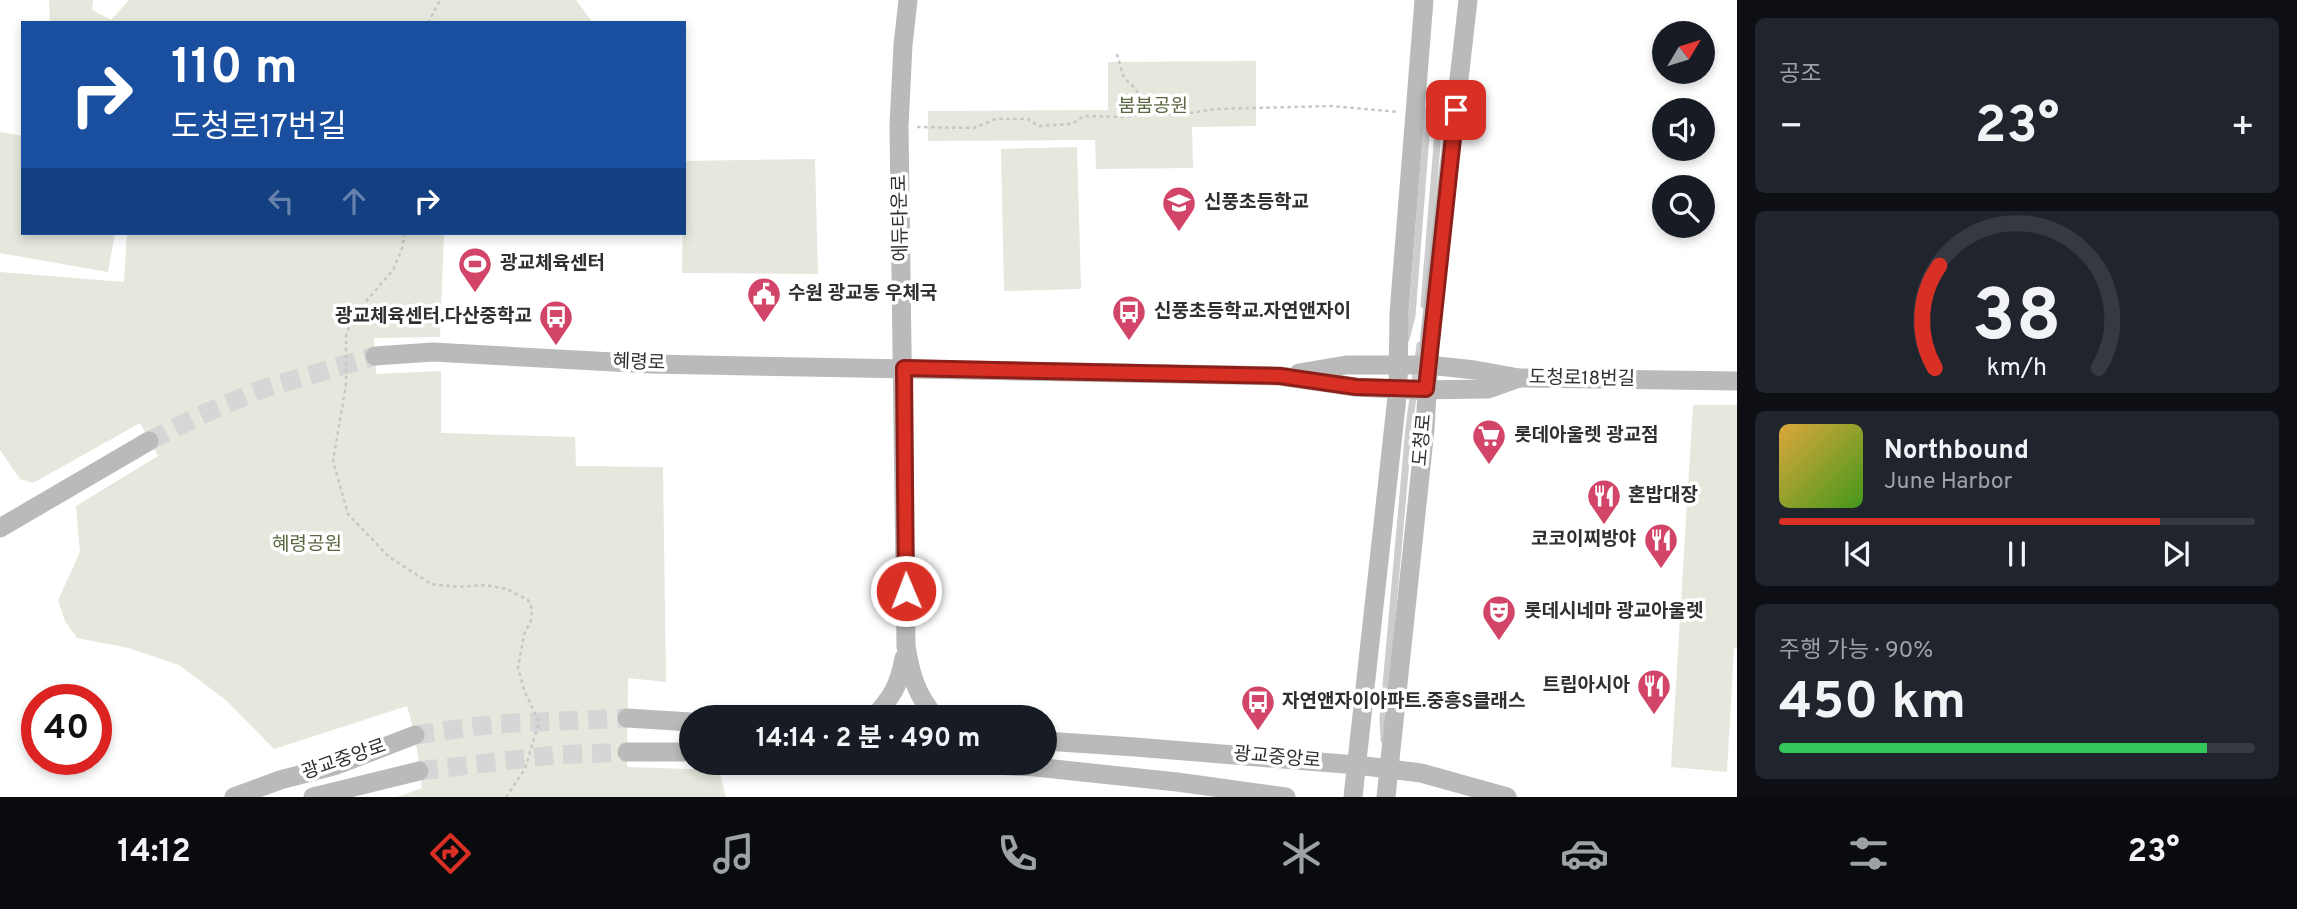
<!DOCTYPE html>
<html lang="ko">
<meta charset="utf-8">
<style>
:root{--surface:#171b24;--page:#20242c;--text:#f1f3f6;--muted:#9ea1a6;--line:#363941;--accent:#d93025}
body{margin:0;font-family:Overpass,"Noto Sans KR",sans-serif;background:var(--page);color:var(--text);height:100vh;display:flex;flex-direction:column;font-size:26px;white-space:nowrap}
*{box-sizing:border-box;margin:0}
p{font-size:23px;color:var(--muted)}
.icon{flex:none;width:38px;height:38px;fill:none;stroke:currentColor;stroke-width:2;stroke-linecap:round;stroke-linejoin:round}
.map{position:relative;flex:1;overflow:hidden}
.drawer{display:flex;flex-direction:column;gap:18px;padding:18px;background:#0d0f14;width:560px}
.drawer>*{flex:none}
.hud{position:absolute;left:21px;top:21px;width:665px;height:214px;border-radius:0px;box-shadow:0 4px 10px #0003;background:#1a4fa0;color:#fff;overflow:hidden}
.needle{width:46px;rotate:52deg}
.tools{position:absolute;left:1652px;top:21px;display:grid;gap:14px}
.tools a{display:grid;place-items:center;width:63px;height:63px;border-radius:50%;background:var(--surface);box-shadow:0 4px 10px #0003;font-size:35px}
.speed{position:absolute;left:21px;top:684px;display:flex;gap:14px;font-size:35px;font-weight:700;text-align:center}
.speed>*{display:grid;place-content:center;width:91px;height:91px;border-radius:50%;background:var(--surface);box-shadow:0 4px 10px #0003;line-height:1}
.speed .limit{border:10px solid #d22;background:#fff;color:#111}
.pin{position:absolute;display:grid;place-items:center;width:60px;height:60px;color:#fff;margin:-30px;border-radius:14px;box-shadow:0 4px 10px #0006}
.me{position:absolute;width:77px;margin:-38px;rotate:359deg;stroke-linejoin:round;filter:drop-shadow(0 0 5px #0008)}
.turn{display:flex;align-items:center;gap:24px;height:147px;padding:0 35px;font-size:32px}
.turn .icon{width:91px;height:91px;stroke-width:2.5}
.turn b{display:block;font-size:49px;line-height:60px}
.lanes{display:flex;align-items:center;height:66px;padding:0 35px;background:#0003;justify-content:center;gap:35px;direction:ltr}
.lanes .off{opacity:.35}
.big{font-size:52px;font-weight:700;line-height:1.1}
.drawer .card{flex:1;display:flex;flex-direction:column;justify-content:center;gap:10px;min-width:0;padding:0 24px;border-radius:10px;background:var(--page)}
.drawer .dial{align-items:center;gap:0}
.dial svg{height:182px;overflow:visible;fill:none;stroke:var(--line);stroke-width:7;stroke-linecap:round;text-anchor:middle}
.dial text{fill:var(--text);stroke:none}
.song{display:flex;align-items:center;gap:21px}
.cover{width:84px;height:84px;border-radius:10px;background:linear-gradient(135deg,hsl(40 70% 55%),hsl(100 70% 35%))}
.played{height:7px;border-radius:4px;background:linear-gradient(90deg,var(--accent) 80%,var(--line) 80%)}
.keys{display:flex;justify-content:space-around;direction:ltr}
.heat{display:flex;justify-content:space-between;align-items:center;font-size:38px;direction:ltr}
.charge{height:10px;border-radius:5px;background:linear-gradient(90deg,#34c759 90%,var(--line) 0)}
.trip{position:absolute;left:679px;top:705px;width:378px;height:70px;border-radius:35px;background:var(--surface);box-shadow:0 4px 10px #0003;font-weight:700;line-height:70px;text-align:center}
.tab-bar{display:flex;height:112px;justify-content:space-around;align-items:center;background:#090b0e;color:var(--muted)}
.tab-bar .icon{width:49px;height:49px}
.tab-bar .on{color:var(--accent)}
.tab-bar b{font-size:32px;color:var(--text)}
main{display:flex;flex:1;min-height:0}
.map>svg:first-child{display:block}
.green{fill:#e5e8dc}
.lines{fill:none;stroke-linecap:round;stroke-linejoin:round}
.secondary-tunnel{stroke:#d6d6d6;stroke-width:19;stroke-dasharray:19 10;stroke-linecap:butt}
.path{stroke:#c7c7c7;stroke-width:2.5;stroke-dasharray:3.5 3.5;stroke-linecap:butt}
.lane{stroke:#cdcdcd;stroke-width:7}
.secondary{stroke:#bababa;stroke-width:19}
.route-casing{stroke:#8d1f18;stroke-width:18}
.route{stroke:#d93025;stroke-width:12}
.labels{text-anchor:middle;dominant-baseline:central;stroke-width:7;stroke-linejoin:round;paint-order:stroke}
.park-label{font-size:19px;fill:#5a6741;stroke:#fff}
.poi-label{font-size:19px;font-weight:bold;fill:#303030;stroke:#fff;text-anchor:start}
.street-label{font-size:19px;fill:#303030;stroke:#fff}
</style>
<main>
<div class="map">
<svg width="1737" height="797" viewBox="0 0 1737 797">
<rect width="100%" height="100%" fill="#fff"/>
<g class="green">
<path d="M49,0H93L92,10L111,20L129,0H576L593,23H50Z"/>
<path d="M1256,61V126L1192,127L1193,168L1096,169L1095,140L928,141V111L1108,110V62Z"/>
<path d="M0,132L23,136V233H115L108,272L0,253Z"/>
<path d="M1077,147L1081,289L1004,291L1001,149Z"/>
<path d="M815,159L818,274L682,273L684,161Z"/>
<path d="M127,233H444L440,337L374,338L376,374L441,371V433L575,437L576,466L663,467L666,682L628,678L627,767L719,770L726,797H397L422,788L415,735L407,706L274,749L226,700L179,665L129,648L77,638L65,621L58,600L80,552L76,506L158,456L140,423L33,483L20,479L0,450V272L124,282Z"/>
<path d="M1693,405H1737V648H1734L1727,772L1671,767Z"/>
</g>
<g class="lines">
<g class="secondary-tunnel">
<path d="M149,441L201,415L262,389L375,356"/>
<path d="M415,735L494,724L627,718"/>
<path d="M419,771L554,755L627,752"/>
</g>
<g class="path">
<path d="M428,23L440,0"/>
<path d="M1117,54L1124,78L1136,89L1146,114"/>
<path d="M917,127L974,128L996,119H1028L1038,126L1072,124L1084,116L1123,117L1162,112L1178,115L1215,109L1331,106L1399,112"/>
<path d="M404,233L403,246L393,270L352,318L346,336V385L333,461L348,514L388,556L431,584L458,587L486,585L507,589L528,600L532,609L531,621L524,634L518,668L524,690L539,722L525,769L506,797"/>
</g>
<g class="lane">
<path d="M1424,305L1440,108"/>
<path d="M1406,339L1412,316L1428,110"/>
<path d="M1384,740L1383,719L1409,427L1420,345"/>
</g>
<g class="secondary">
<path d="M908,0L903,45L899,126L906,646C911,676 916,694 936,718"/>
<path d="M375,356L433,352L650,364L1280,376L1356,387L1414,390L1488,389L1519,378"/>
<path d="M1299,373L1346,365H1428L1475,370L1519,378L1737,381"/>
<path d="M0,528L149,441"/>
<path d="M627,718L691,722"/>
<path d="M873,718C892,697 899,686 904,658"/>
<path d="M1045,741L1135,747L1357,765L1421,773L1507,797"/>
<path d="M627,752H691"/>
<path d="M951,763L1035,767L1177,782L1286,797"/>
<path d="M234,797L280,780L337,765L415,735"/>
<path d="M313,797L419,771"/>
<path d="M1353,797L1398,388L1399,313L1424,0"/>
<path d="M1386,797L1425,429L1430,335L1468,0"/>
</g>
</g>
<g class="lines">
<g class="route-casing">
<path id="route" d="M906,591L904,368L1280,376L1356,387L1426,389L1456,110"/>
</g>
<use href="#route" class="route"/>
</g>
<defs>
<g id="school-pin" transform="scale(1.75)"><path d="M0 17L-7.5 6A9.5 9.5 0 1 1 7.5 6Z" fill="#d34568" stroke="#fff"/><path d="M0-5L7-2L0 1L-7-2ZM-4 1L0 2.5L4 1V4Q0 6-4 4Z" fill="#fff"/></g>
<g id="stadium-pin" transform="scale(1.75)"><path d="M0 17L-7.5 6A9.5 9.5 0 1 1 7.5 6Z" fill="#d34568" stroke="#fff"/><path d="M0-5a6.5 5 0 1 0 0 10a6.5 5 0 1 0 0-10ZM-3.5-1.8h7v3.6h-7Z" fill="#fff"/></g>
<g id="civic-pin" transform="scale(1.75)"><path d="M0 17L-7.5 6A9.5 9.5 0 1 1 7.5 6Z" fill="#d34568" stroke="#fff"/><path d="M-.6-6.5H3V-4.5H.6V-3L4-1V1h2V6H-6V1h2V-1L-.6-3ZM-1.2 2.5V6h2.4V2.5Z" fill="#fff"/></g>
<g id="bus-pin" transform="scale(1.75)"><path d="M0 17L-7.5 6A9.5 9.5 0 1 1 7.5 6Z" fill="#d34568" stroke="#fff"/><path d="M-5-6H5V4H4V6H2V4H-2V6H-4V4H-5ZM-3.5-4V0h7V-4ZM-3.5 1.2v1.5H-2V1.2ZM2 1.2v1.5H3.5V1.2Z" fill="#fff"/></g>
<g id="supermarket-pin" transform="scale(1.75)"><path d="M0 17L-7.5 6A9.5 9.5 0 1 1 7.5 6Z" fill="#d34568" stroke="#fff"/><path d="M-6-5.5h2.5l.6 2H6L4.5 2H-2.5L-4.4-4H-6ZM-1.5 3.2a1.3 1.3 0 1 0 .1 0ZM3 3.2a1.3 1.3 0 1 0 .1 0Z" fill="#fff"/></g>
<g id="restaurant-pin" transform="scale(1.75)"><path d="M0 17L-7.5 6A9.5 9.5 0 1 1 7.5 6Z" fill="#d34568" stroke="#fff"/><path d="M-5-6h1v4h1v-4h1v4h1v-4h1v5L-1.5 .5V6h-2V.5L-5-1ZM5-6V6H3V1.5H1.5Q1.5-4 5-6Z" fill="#fff"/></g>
<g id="theatre-pin" transform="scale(1.75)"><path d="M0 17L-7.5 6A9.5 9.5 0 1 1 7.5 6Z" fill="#d34568" stroke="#fff"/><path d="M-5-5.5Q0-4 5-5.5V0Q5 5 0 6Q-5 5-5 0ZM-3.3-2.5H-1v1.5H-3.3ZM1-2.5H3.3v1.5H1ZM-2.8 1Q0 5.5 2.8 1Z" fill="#fff"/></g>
</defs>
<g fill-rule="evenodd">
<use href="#school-pin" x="1179" y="203"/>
<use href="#stadium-pin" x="475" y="264"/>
<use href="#civic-pin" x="764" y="294"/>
<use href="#bus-pin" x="1129" y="312"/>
<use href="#bus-pin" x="556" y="317"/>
<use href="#supermarket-pin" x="1489" y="436"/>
<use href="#restaurant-pin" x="1604" y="496"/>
<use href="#restaurant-pin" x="1661" y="540"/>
<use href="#theatre-pin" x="1499" y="612"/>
<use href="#restaurant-pin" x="1654" y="686"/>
<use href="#bus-pin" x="1258" y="702"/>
</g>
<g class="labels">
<g class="park-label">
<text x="1153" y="107">붐붐공원</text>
<text x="307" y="545">혜령공원</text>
</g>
<g class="poi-label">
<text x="1204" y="203">신풍초등학교</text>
<text x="500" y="264">광교체육센터</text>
<text x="788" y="294">수원 광교동 우체국</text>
<text x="1154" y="312">신풍초등학교.자연앤자이</text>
<text x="532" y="317" text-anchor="end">광교체육센터.다산중학교</text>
<text x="1514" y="436">롯데아울렛 광교점</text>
<text x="1628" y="496">혼밥대장</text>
<text x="1636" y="540" text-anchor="end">코코이찌방야</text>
<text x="1524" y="612">롯데시네마 광교아울렛</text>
<text x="1630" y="686" text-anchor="end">트립아시아</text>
<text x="1282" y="702">자연앤자이아파트.중흥S클래스</text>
</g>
<g class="street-label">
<text transform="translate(901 218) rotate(-91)">에듀타운로</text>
<text transform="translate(639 363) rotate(2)">혜령로</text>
<text transform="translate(1582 379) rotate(1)">도청로18번길</text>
<text transform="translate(1423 440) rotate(-85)">도청로</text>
<text transform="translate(1277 758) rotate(5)">광교중앙로</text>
<text transform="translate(344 760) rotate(-19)">광교중앙로</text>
</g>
</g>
</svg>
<div class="tools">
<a><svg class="needle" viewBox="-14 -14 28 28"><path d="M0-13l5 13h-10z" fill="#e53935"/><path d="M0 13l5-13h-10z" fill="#9ea1a6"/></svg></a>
<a><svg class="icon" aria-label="sound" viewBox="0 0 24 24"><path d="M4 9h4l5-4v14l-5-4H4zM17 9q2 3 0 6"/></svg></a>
<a><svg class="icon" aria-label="search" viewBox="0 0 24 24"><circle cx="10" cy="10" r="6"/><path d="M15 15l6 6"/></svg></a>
</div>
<div class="speed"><div class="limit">40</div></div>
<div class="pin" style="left:1456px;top:110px;background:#d93025"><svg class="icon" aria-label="arrive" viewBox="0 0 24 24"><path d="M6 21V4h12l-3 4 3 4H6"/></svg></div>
<svg class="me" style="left:906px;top:591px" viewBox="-20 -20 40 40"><circle r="17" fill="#d93025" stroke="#fff" stroke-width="3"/><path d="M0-11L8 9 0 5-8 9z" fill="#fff"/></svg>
<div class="trip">14:14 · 2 분 · 490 m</div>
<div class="hud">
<div class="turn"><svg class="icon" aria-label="right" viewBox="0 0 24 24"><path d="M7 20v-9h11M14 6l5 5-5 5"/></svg><div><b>110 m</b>도청로17번길</div></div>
<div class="lanes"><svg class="icon off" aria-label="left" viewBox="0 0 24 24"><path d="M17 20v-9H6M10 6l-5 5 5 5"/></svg><svg class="icon off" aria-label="ahead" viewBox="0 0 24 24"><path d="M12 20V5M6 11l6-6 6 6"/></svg><svg class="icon" aria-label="right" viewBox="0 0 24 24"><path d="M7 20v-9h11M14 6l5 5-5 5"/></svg></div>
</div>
</div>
<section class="drawer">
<div class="card"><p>공조</p>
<div class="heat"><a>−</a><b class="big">23°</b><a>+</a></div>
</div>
<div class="card dial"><svg viewBox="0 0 100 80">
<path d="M14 69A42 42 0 1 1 86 69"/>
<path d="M14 69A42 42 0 0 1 16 24" stroke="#d93025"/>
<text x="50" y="56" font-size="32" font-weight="700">38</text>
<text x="50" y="72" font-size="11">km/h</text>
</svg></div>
<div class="card">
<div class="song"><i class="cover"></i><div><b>Northbound</b><p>June Harbor</p></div></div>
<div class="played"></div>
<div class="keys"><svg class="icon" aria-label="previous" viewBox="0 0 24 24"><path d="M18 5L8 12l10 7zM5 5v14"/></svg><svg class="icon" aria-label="pause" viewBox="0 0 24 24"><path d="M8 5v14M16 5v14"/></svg><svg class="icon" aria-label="next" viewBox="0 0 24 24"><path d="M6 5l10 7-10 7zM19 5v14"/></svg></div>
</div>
<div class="card"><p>주행 가능 · 90%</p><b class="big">450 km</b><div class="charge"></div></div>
</section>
</main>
<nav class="tab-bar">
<b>14:12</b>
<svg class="icon on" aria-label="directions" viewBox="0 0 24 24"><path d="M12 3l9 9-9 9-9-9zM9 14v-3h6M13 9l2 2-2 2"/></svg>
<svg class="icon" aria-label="music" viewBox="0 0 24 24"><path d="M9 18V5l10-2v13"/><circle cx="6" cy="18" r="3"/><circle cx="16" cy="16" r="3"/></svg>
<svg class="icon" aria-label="phone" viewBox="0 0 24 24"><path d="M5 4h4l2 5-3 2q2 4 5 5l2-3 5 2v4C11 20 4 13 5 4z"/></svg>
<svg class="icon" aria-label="climate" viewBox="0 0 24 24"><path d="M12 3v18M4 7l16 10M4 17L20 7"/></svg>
<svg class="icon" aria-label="car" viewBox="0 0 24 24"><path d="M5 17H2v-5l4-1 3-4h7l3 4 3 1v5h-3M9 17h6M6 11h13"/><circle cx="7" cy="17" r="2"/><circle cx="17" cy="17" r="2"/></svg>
<svg class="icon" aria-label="filters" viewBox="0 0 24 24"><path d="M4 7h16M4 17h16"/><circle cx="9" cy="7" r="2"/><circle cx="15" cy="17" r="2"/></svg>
<b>23°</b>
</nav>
